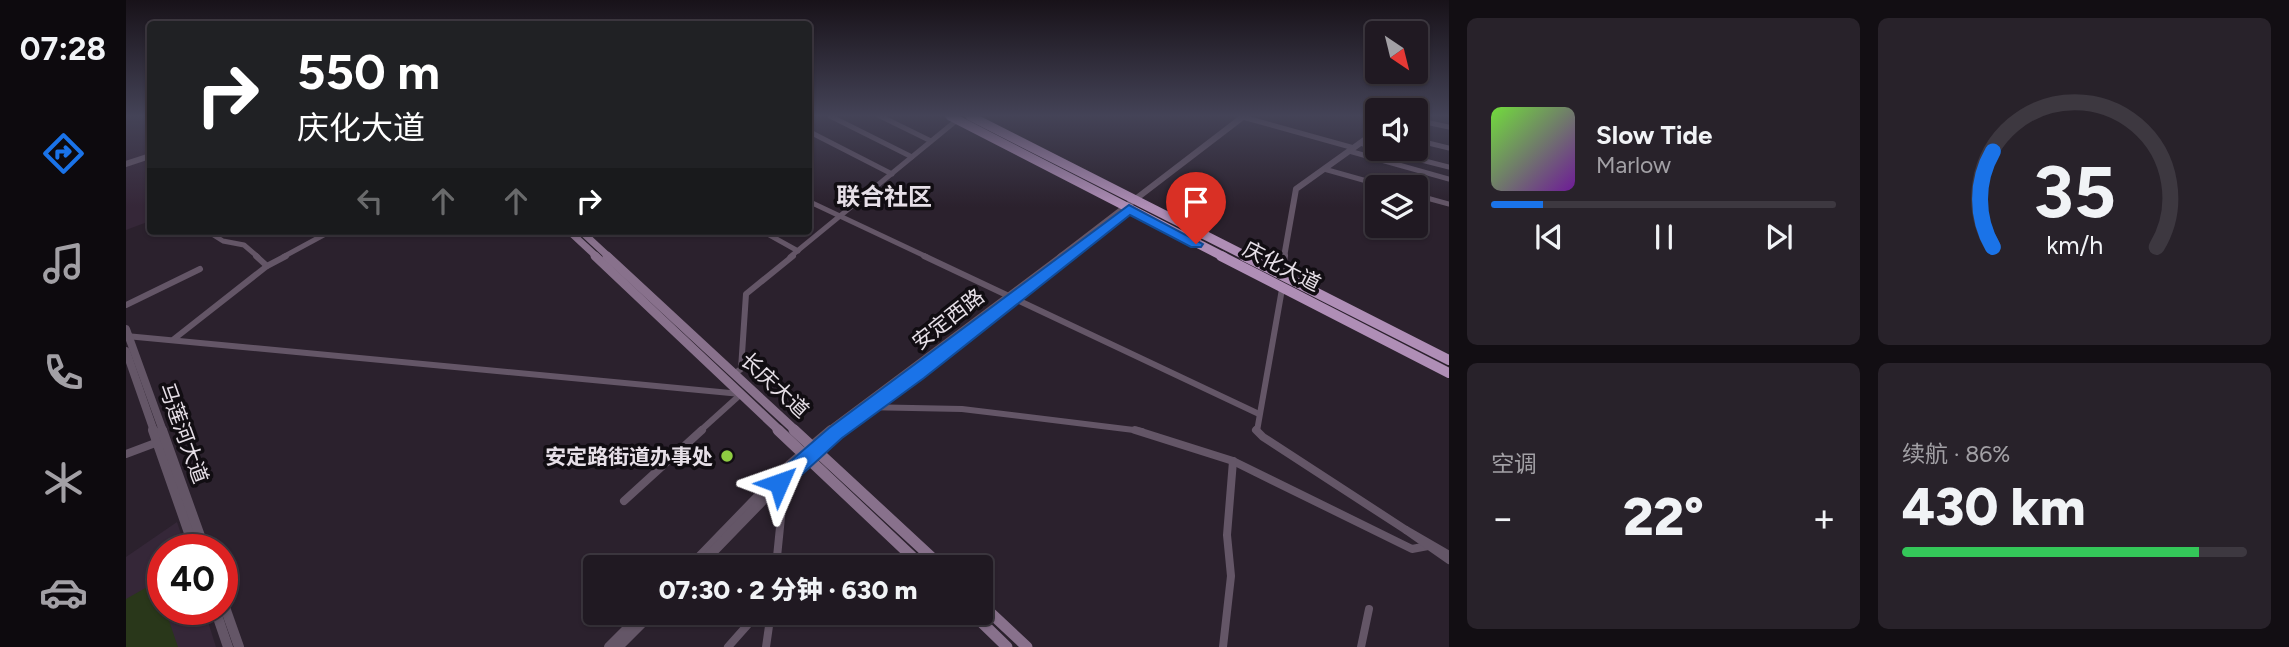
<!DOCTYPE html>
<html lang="zh">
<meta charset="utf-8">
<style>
:root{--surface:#201922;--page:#28222a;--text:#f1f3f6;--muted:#a2a0a5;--line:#3d3840;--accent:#1a73e8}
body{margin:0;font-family:Figtree,"Noto Sans SC",sans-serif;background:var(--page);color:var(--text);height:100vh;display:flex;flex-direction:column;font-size:26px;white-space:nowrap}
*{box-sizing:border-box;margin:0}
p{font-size:23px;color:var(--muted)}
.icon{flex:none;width:38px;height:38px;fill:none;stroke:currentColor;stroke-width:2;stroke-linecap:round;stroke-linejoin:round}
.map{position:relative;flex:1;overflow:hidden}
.drawer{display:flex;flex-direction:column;gap:18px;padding:18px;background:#120e13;width:840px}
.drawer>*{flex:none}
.top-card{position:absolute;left:21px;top:21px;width:665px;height:214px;border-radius:7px;box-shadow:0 2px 5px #0004,0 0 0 2px var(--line);background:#202124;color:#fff;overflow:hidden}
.needle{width:46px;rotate:145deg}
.fabs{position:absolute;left:1239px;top:21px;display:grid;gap:14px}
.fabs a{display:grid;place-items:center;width:63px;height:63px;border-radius:7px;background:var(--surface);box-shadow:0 2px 5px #0004,0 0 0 2px var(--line);font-size:35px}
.speed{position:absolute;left:21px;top:534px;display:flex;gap:14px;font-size:35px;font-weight:700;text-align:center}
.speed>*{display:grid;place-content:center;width:91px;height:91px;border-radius:50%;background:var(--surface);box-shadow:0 2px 5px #0004,0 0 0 2px var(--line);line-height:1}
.speed .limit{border:10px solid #d22;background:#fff;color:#111}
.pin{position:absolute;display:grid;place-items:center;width:60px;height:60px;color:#fff;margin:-72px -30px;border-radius:50% 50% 50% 0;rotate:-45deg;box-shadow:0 0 7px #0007}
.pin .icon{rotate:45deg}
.me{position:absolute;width:77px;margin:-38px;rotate:47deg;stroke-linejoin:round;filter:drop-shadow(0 0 5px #0008)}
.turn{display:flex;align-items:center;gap:24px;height:147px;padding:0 35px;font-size:32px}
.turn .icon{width:91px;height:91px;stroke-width:2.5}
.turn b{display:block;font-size:49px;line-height:60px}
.lanes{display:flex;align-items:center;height:66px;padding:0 35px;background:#0003;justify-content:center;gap:35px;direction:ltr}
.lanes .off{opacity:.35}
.big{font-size:52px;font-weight:800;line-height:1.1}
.drawer .widget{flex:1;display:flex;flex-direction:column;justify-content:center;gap:10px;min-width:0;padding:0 24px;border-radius:10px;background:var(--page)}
.drawer .dial{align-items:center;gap:0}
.dial svg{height:182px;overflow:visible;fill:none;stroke:var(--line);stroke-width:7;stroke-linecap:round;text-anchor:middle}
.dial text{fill:var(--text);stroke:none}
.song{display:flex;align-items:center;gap:21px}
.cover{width:84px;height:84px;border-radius:10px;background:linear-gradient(135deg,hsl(100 70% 55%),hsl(280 70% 35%))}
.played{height:7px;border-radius:4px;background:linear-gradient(90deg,var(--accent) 15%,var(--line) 15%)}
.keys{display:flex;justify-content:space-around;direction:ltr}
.heat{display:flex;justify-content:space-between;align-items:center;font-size:38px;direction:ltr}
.charge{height:10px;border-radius:5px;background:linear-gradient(90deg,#34c759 86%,var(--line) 0)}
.drawer .tiles{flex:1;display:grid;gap:18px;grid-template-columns:repeat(2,1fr)}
.trip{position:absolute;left:457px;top:555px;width:410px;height:70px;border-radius:7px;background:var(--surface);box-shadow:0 2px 5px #0004,0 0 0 2px var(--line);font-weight:800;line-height:70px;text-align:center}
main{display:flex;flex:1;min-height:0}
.menu{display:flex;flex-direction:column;width:126px;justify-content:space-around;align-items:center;background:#0d0a0e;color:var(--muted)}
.menu .icon{width:49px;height:49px}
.menu .on{color:var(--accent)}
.menu b{font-size:32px;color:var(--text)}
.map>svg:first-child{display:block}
.built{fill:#352738}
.green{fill:#29371a}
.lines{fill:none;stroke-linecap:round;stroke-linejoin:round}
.minor-far2{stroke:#645667;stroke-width:5}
.minor-far1{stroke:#645667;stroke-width:6}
.minor{stroke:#645667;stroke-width:8}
.tertiary-far2{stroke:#645667;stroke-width:6}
.tertiary-far1{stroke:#645667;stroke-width:8}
.tertiary{stroke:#645667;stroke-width:10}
.secondary-far2{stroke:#88718c;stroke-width:7}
.secondary-far1{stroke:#88718c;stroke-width:9}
.secondary{stroke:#88718c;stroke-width:11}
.trunk-far1{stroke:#af8eb6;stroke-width:9}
.trunk{stroke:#af8eb6;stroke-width:10}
.route{fill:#1a73e8;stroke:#114b97;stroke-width:2}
.poi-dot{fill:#8fcd42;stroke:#110d12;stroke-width:2.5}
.labels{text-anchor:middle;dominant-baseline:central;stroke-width:7;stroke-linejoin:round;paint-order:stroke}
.street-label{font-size:21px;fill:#e6dfe7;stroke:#110d12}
.poi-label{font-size:21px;font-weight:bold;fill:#e6dfe7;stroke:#110d12;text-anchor:end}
.quarter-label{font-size:24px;font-weight:bold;fill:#e6dfe7;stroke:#110d12}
</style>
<main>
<nav class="menu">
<b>07:28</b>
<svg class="icon on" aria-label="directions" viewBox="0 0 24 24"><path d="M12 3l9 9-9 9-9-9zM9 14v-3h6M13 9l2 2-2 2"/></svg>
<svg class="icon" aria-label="music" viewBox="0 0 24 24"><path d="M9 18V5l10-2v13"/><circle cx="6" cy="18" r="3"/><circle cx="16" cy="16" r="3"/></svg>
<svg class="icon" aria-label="phone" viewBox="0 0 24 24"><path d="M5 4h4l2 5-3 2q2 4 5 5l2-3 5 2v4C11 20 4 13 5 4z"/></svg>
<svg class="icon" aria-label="climate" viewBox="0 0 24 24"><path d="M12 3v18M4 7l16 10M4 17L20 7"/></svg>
<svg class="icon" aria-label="car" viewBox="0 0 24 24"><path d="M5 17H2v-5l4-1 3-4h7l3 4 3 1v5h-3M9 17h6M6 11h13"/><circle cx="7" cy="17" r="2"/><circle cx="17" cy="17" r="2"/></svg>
</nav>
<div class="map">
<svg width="1323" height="647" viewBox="0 0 1323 647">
<rect width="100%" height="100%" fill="#2b212d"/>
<g class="built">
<path d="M0,116H24V221L0,230Z"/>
<path d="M51,522L60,549L37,550V609H78L90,647H0V557Z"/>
</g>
<path class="green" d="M30,582L37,609H39L52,647H0V599Z"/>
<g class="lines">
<g class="minor-far2">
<path d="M704,116L786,157"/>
<path d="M754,116L805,141"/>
<path d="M1113,116L1228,148"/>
<path d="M1240,116L1251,119"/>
<path d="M1290,120L1323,127"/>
<path d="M682,131L766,174"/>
<path d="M1290,140L1323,148"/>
<path d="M1234,143L1251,149"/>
<path d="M1252,149L1323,167"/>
<path d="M1223,151L1323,179"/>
<path d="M1198,169L1262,187"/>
<path d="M1290,195L1323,204"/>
<path d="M682,201L801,257"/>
<path d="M81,231L97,241L118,245L132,257"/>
<path d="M636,231L672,251"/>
<path d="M157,257L205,231"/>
<path d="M664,257L831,120"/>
</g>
<g class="minor-far1">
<path d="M130,256L141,266"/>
<path d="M798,256L1133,414"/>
<path d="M0,305L74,269"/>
<path d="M0,336L615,394"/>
<path d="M48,339L141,266L160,256"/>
<path d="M608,374L615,369L620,294L667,256"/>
<path d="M736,407L836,409L1016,431"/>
<path d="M574,431L615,394"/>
<path d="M1131,431L1156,289"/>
</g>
<g class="minor">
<path d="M1009,430L1107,461L1286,549L1302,546"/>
<path d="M1130,430L1137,437L1280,530"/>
<path d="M0,454L32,442"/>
<path d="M498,501L576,430"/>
<path d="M1323,555L1280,530L1323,560"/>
<path d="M650,567L656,507L653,481"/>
<path d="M602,647L633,612"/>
<path d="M640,647L645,612"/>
<path d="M1097,647L1105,576L1101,535L1107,461"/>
<path d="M1235,647L1243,609"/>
</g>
<g class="tertiary-far2">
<path d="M0,164L24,156"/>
<path d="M934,257L1118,116"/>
<path d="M1158,257L1170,189L1251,131"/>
</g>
<g class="tertiary-far1">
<path d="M1155,275L1158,256"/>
<path d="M0,329L37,431"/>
<path d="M0,351L28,431"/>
<path d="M703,431L937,256"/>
</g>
<g class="tertiary">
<path d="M27,430L69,550"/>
<path d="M36,430L79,550"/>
<path d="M564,567L660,468L705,430"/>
<path d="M572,567L670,466"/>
<path d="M96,599L113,647"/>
<path d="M89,609L102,647"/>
<path d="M483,647L518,612"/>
<path d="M492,647L527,612"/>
</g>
<g class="secondary-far2">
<path d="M443,231L471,257"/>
<path d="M455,231L483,257"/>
</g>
<g class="secondary-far1">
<path d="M469,256L654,431"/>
<path d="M481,256L670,431"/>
</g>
<g class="secondary">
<path d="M652,430L797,567"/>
<path d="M668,430L816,567"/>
<path d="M854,603L901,647"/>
<path d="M845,612L881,647"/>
</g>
<g class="trunk-far1">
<path d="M824,116L1098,257"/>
<path d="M844,116L1122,257"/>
</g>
<g class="trunk">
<path d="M1095,256L1323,373"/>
<path d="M1118,256L1323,360"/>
</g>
</g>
<linearGradient id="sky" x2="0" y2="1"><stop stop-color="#181219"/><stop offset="0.56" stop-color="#444357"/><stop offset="1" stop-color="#444357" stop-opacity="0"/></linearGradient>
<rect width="1323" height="207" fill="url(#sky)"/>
<path class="route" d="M1003,205L1077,244L1075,247H1065L1004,215L798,378L716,438L660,489L653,492L646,489L644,483L646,477L703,428Z"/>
<circle class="poi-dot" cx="601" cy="456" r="7"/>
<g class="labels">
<g class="street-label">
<text transform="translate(1156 266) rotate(27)">庆化大道</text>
<text transform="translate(822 319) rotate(-38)">安定西路</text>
<text transform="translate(649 385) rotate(43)">长庆大道</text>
<text transform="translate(58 433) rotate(70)">马莲河大道</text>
</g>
<g class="poi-label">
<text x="587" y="456">安定路街道办事处</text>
</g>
<g class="quarter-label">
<text x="758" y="196">联合社区</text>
</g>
</g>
</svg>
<div class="fabs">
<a><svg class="needle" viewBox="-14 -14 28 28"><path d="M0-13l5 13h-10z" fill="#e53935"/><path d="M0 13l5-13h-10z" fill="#a2a0a5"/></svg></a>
<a><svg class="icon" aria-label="sound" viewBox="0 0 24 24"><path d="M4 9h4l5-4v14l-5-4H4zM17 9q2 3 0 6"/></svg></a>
<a><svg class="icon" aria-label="layers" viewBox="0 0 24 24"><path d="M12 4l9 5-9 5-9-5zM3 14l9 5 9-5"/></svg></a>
</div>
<div class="speed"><div class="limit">40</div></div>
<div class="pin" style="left:1070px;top:244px;background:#d93025"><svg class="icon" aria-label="arrive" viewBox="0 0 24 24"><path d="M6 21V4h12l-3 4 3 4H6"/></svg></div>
<svg class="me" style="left:653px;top:483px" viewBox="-20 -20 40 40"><path d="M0-17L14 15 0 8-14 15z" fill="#1a73e8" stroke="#fff" stroke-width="4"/></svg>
<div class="trip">07:30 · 2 分钟 · 630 m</div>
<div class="top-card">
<div class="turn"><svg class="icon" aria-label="right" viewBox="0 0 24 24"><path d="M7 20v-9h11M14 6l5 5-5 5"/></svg><div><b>550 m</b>庆化大道</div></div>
<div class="lanes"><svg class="icon off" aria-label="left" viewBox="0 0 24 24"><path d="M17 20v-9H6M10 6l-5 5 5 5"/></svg><svg class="icon off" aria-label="ahead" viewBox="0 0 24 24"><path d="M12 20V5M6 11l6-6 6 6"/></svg><svg class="icon off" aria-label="ahead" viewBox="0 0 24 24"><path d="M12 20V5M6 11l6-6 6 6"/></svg><svg class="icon" aria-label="right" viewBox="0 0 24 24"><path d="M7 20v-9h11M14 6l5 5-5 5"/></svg></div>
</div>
</div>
<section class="drawer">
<div class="tiles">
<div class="widget">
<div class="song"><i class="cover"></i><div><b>Slow Tide</b><p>Marlow</p></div></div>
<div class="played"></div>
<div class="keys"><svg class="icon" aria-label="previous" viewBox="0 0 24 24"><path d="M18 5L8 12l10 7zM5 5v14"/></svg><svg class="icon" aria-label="pause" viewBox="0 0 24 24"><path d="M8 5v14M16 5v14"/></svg><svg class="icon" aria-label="next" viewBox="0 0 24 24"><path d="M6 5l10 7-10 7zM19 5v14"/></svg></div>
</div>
<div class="widget dial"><svg viewBox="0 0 100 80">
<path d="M14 69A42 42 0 1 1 86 69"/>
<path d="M14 69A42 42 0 0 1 14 27" stroke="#1a73e8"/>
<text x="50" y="56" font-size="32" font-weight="700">35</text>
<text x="50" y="72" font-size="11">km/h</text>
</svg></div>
<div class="widget"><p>空调</p>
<div class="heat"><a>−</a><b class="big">22°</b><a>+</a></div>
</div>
<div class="widget"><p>续航 · 86%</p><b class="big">430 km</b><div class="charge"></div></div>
</div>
</section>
</main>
